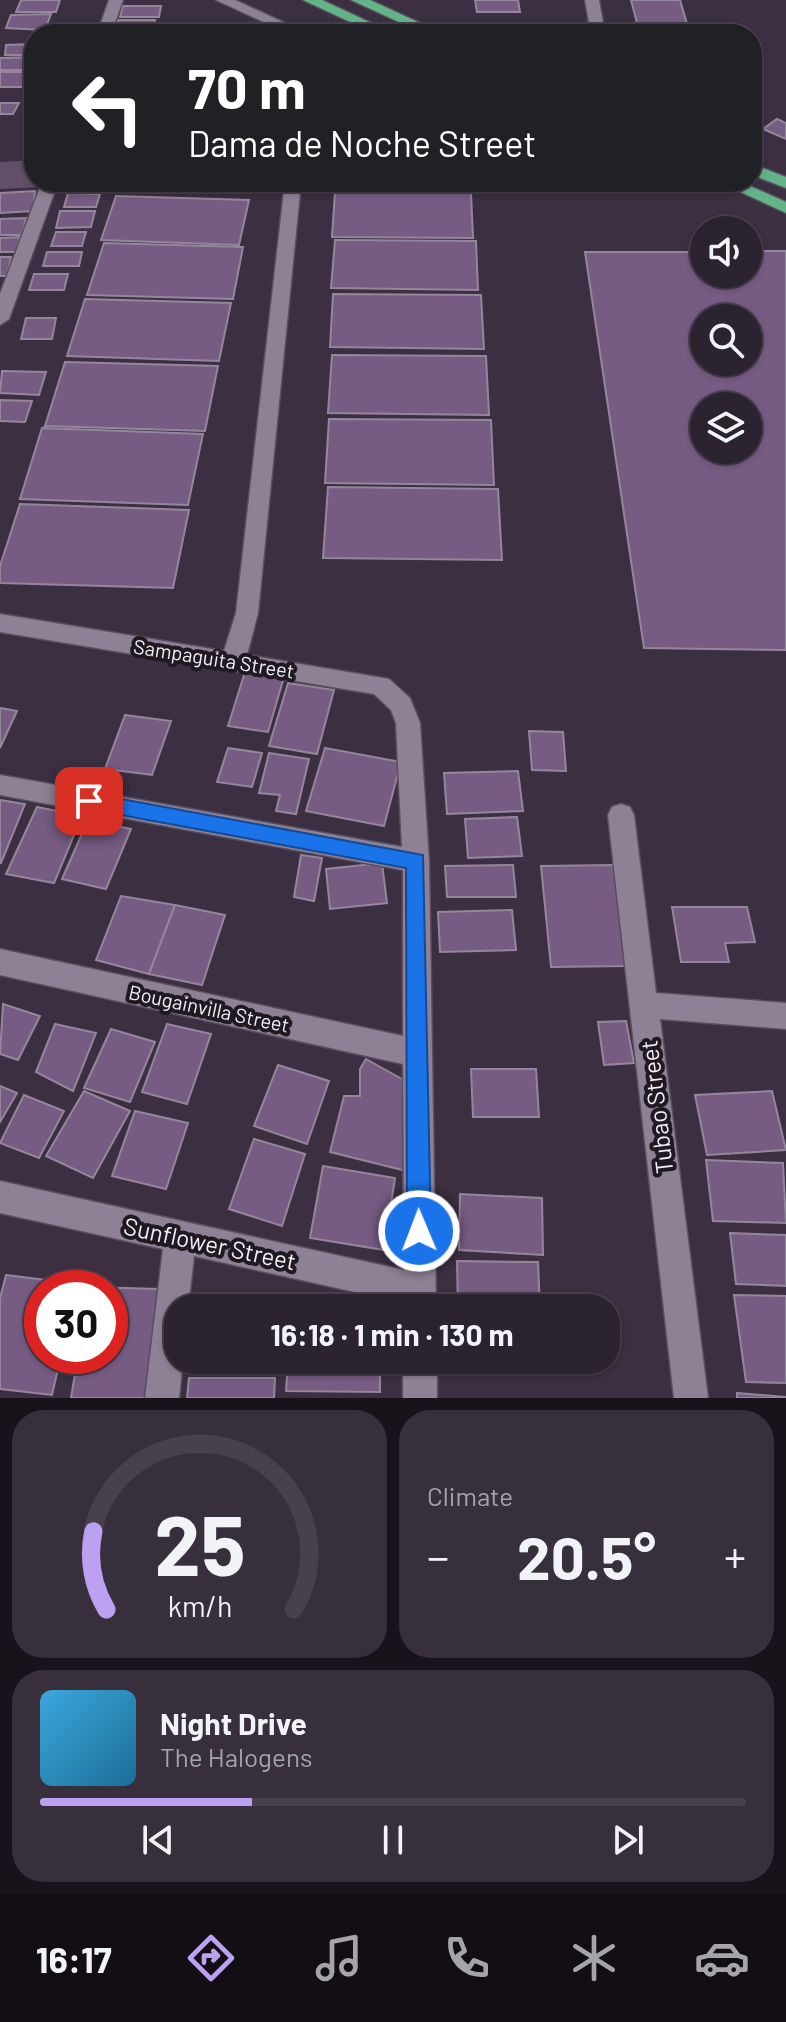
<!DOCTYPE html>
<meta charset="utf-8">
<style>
:root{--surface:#2c2331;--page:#382f3d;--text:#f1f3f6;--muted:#a6a4ab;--line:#48404d;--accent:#bca0f2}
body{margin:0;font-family:Barlow,sans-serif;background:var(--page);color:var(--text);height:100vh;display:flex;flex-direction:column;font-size:30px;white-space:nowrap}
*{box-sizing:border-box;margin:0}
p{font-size:26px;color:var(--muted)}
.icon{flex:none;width:44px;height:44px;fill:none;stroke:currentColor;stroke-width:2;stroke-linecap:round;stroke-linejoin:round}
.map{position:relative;height:1398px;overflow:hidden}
.side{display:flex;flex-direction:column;gap:12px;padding:12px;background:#18131b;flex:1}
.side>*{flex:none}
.top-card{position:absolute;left:24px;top:24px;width:738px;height:168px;border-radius:32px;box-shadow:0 2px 6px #0004,0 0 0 2px var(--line);background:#202124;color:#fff;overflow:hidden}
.tools{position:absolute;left:690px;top:216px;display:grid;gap:16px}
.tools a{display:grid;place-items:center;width:72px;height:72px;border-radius:50%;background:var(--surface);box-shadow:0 2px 6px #0004,0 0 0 2px var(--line);font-size:40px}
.speed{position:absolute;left:24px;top:1270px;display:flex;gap:16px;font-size:40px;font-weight:700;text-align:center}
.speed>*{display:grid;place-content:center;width:104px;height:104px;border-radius:50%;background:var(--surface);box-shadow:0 2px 6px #0004,0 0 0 2px var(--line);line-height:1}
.speed .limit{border:12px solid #d22;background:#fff;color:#111}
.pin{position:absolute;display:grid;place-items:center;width:68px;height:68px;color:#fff;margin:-34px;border-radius:16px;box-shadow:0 4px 12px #0006}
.me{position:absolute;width:88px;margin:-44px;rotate:359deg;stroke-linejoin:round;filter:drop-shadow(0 0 6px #0008)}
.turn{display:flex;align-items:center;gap:28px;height:168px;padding:0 32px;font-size:36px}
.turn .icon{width:104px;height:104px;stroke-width:2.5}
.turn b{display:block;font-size:56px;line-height:68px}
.big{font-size:60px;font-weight:700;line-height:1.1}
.side .tile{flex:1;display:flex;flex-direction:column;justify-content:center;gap:12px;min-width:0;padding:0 28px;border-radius:32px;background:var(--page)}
.side .dial{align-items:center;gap:0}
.dial svg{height:208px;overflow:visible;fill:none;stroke:var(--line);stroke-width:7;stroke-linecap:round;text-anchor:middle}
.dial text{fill:var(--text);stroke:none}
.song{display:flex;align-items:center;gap:24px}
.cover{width:96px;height:96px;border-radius:12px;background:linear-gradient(135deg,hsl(200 70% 55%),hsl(200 70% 35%))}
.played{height:8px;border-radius:4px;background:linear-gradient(90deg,var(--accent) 30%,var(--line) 30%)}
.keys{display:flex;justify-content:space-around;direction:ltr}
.heat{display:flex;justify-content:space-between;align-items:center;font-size:44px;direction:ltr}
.side .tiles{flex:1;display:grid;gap:12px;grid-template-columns:1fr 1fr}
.tile:last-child{grid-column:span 2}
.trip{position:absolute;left:164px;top:1294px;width:456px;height:80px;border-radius:32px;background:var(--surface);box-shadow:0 2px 6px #0004,0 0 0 2px var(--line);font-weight:700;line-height:80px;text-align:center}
.dock{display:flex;height:128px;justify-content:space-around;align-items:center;background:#120e14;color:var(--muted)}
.dock .icon{width:56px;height:56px}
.dock .selected{color:var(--accent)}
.dock b{font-size:36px;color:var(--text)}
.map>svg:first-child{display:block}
.green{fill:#604f67}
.building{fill:#765b82;stroke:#95879b;stroke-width:2;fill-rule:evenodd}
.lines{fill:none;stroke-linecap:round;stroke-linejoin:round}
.minor-casing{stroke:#594e5d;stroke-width:3}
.highway-casing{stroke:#594e5d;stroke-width:3}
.minor{fill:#8f8195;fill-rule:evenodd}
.highway{fill:#63b388;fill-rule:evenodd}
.route{fill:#1a73e8;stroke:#114b97;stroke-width:2}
.labels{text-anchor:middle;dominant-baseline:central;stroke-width:8;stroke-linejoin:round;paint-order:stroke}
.street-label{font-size:20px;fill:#f4ecf7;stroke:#1f1a22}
.near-street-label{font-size:24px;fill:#f4ecf7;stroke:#1f1a22}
</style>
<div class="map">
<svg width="786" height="1398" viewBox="0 0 786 1398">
<rect width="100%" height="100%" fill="#3b2f41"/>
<path class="green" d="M34,160V182H44L43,187L0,189V162Z"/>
<g class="building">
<path d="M21,0H60L56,12H16Z"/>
<path d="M475,0H518L520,12H477Z"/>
<path d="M631,0H680L687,24L637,23Z"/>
<path d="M123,6H161L159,17H120Z"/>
<path d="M51,14L45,30L6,28L11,15Z"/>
<path d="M118,20H155L151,30L115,31Z"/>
<path d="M34,44V55H5L6,45Z"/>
<path d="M32,57L29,70H0V58Z"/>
<path d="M0,72H30L24,87H0Z"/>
<path d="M0,103H19L13,114H0Z"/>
<path d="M777,119L786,123V139L763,129Z"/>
<path d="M74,182H103L100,189L72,188Z"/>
<path d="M334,182H468L469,191L334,190Z"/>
<path d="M35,191L33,211L0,213V193Z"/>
<path d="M335,192L471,193L473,238L332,237Z"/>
<path d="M68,193L100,194L96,207H64Z"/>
<path d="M116,196L249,200L239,245L101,240Z"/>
<path d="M60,211H95L91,227L56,228Z"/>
<path d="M26,218L22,235H0V219Z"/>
<path d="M56,232H86L82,246H51Z"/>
<path d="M20,237L16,252H0V238Z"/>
<path d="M335,240L476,241L478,290L331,288Z"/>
<path d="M104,243L243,247L233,299L87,295Z"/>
<path d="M748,251H786V650L644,648L585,252H704V274H748ZM704,318H748V362H704ZM704,406H748V450H704Z"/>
<path d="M47,252H82L79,266H43Z"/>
<path d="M0,257H11L7,276H0Z"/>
<path d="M34,274H68L64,290H29Z"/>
<path d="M333,294L481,295L484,349L330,347Z"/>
<path d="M85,299L231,303L219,361L67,356Z"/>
<path d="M26,318H56L52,339H21Z"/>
<path d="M332,355L486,356L489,415L328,413Z"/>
<path d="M65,362L218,366L205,431L45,426Z"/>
<path d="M2,371L46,372L39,395L0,393Z"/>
<path d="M0,400L32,401L25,422L0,421Z"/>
<path d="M329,419L491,420L494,485L325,483Z"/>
<path d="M42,428L203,434L188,505L20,499Z"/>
<path d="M328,487L498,489L502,560L323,558Z"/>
<path d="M20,504L189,510L173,588L0,583V566Z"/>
<path d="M245,672L284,677L268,732L228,726Z"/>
<path d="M288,683L334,690L317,754L269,746Z"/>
<path d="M0,708L17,711L0,748Z"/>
<path d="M125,715L171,721L152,775L105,769Z"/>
<path d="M529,731L563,732L566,771L532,770Z"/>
<path d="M228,748L262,753L252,787L217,782Z"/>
<path d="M325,748L401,762L384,826L306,811Z"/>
<path d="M269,753L309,759L296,814L276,811L280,795L259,793Z"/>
<path d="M518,771L523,811L447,814L444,773Z"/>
<path d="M0,800L25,804L1,863H0Z"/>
<path d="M37,807L82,816L54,883L6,874Z"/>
<path d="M517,817L522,856L468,858L465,819Z"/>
<path d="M88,820L131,829L106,889L62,879Z"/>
<path d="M301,855L322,858L314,901L294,897Z"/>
<path d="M382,863L387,903L330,909L326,869Z"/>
<path d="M513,865L516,897H447L445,866Z"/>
<path d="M613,865L628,966L551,967L541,866Z"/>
<path d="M121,896L175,905L149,974L96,960Z"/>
<path d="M175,905L225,915L202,985L149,974Z"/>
<path d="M672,907H747L755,942L725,943L729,962H681Z"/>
<path d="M512,910L516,950L440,952L438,912Z"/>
<path d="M3,1004L40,1016L18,1060L0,1054Z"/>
<path d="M626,1021L634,1063L604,1065L598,1022Z"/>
<path d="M55,1024L96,1033L73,1091L36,1072Z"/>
<path d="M167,1024L211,1034L187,1104L142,1092Z"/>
<path d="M111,1029L155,1042L130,1102L84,1088Z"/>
<path d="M366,1059L402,1079L410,1172L330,1152L344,1096H360V1069Z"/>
<path d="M278,1065L329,1081L307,1144L254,1126Z"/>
<path d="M471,1069H536L539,1117H473Z"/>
<path d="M0,1086L17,1093L0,1122Z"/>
<path d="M84,1091L130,1111L93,1178L46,1156Z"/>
<path d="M772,1091L786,1150L707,1155L695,1095Z"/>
<path d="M24,1095L64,1111L39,1158L0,1143Z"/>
<path d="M135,1111L188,1123L166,1189L112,1176Z"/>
<path d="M254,1139L305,1154L282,1226L229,1209Z"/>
<path d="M706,1160L783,1163L786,1223L713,1221Z"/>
<path d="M323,1166L395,1178L384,1250L310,1238Z"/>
<path d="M460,1194L542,1198L543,1255L459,1250Z"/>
<path d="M730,1233L786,1235V1286L736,1284Z"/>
<path d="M457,1261L538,1262L540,1308H458Z"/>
<path d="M6,1275L79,1284L78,1288H42V1356H61L52,1395L0,1389V1298Z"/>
<path d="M88,1287L160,1289L147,1398H71L78,1356H110V1288Z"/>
<path d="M734,1295L786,1296V1383L746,1382Z"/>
<path d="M288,1360H380V1392L286,1391Z"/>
<path d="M189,1378H275L274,1398H187Z"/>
<path d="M737,1393L786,1397V1398H737Z"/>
</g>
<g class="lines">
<g class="minor-casing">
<g id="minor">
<path d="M109,0H123L111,34H97Z"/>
<path d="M216,0H235L309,34H290Z"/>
<path d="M585,0H599L605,34H591Z"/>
<path d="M42,182H58L9,319L0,325V294Z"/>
<path d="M285,182H301L258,613L247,655L389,679L410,698L420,723L429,861L436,1308H404V1303L194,1256L188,1308H178V1360H183L179,1398H145L163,1249L0,1213V1181L404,1270L403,1064L0,975V949L403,1036V870L0,795V775L402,847L396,723L391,710L374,694L0,632V614L224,651L236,613Z"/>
<path d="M621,804L630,807L634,815L656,993L786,1003V1029L660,1019L708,1398H674L608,815L612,807Z"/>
<rect x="403" y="1360" width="34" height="38"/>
</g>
</g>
<g class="highway-casing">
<g id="highway">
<path d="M303,0H322L395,34H376Z"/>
<path d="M351,0H370L444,34H425Z"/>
<path d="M752,164L786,177V188L752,175Z"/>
<path d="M719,182H741L786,202V213Z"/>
</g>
</g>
<use href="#minor" class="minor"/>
<use href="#highway" class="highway"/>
</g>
<path class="route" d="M89,793L423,855L431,1231L427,1239L419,1243L411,1239L407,1231L406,868L89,809L80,801Z"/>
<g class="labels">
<g class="street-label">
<text transform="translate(214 658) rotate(9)">Sampaguita Street</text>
<text transform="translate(209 1008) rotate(12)">Bougainvilla Street</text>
</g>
<g class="near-street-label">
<text transform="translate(656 1107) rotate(-97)">Tubao Street</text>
<text transform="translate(210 1243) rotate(12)">Sunflower Street</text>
</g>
</g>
</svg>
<div class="tools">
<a><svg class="icon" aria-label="sound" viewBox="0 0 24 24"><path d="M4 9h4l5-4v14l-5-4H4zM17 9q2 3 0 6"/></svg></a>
<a><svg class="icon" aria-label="search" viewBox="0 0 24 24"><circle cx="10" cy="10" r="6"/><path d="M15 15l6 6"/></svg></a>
<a><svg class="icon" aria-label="layers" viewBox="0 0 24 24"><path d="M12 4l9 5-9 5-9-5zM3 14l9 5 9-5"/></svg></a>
</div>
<div class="speed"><div class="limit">30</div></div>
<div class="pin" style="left:89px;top:801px;background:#d93025"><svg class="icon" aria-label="arrive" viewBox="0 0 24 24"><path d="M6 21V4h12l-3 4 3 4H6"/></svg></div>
<svg class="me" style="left:419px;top:1231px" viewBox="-20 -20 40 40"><circle r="17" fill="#1a73e8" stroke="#fff" stroke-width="3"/><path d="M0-11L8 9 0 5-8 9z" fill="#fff"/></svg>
<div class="trip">16:18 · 1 min · 130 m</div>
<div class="top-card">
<div class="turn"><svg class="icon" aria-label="left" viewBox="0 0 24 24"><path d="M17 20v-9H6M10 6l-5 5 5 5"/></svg><div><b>70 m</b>Dama de Noche Street</div></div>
</div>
</div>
<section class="side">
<div class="tiles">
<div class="tile dial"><svg viewBox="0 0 100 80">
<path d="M14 69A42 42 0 1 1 86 69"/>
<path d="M14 69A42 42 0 0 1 9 39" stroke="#bca0f2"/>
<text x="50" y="56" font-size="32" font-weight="700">25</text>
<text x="50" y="72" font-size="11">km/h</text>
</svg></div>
<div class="tile"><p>Climate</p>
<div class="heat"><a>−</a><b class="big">20.5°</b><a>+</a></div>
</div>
<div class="tile">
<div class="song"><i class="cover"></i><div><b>Night Drive</b><p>The Halogens</p></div></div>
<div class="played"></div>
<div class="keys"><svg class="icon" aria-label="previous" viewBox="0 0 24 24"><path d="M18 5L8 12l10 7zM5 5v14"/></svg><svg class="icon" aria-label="pause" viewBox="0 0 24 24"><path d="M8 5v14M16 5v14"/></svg><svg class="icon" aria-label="next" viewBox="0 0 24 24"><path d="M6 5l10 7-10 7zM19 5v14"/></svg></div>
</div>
</div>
</section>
<nav class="dock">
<b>16:17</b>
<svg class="icon selected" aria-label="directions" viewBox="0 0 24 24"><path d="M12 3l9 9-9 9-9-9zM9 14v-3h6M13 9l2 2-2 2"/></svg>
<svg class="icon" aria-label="music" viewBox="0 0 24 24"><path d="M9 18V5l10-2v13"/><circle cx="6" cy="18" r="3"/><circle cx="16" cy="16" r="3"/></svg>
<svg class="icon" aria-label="phone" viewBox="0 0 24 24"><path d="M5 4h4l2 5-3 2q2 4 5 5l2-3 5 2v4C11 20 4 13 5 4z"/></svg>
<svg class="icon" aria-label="climate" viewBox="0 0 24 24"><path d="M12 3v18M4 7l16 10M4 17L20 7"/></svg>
<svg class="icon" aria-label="car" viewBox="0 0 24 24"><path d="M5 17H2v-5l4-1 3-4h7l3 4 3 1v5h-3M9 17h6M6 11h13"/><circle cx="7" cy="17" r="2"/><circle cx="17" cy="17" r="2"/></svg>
</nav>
